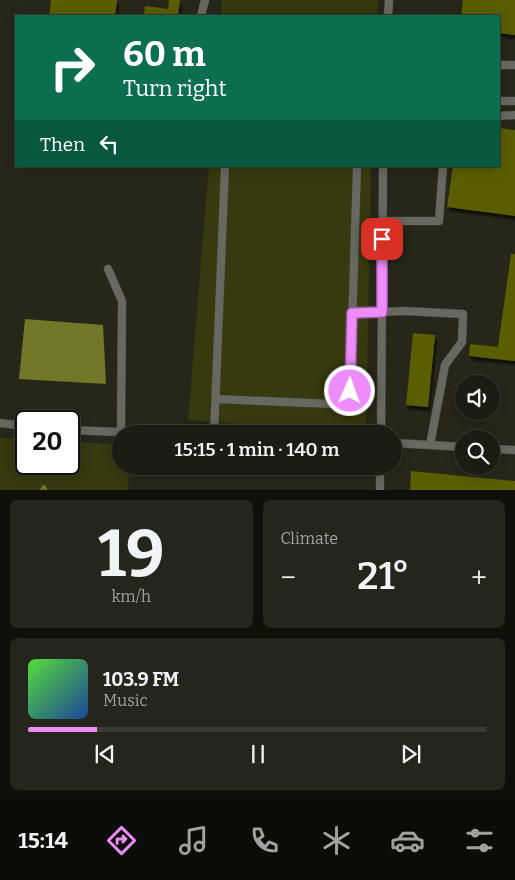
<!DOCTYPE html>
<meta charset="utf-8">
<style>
:root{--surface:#1c1d12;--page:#25261b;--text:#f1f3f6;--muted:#a0a29f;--line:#3a3b32;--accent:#ed8cfa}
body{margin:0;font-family:Bitter,serif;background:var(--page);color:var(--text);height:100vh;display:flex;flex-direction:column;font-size:19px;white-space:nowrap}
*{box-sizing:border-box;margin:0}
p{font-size:16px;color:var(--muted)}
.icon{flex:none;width:28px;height:28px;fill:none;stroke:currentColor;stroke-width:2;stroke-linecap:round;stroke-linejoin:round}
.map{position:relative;height:490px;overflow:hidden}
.sheet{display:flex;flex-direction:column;gap:10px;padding:10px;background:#0f100a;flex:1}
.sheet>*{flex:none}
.hud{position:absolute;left:15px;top:15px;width:485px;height:152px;border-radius:0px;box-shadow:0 2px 12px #0003,0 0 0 1px var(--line);background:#0b6e4f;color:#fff;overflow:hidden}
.fabs{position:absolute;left:455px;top:375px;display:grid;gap:10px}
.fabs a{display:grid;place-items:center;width:45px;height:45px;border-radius:50%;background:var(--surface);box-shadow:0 2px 12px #0003,0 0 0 1px var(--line);font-size:25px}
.speed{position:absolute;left:15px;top:410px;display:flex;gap:10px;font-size:25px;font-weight:700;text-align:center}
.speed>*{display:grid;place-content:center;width:65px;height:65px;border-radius:50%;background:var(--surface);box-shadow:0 2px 12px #0003,0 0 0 1px var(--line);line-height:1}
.speed .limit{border:2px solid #111;border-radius:8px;background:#fff;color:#111}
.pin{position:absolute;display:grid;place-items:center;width:42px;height:42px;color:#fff;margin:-21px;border-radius:10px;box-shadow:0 2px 8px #0006}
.me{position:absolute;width:55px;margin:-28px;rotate:2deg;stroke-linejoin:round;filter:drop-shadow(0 0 4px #0008)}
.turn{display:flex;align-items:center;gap:18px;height:105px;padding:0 25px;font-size:22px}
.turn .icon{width:65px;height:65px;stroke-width:2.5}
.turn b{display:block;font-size:35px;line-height:42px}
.then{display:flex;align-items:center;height:48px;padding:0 25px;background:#0003;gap:10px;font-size:19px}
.big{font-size:38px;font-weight:600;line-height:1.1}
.sheet .card{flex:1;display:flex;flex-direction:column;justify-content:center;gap:8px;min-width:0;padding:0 18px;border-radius:8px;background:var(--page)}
.sheet .dial{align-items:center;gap:0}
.dial b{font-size:65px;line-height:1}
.song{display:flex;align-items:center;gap:15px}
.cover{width:60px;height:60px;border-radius:8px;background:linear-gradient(135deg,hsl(110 70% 55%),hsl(220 70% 35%))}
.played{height:5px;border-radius:2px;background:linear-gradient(90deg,var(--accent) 15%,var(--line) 15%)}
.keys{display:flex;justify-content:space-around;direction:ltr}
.heat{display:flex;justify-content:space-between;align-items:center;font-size:28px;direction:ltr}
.sheet .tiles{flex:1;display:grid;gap:10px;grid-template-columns:1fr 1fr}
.card:last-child{grid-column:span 2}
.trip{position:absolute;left:112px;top:425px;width:290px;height:50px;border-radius:25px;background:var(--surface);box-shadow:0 2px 12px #0003,0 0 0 1px var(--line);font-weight:600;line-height:50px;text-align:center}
.menu{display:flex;height:80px;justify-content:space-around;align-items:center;background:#0b0c07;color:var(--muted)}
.menu .icon{width:35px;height:35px}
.menu .current{color:var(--accent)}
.menu b{font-size:22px;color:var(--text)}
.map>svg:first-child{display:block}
.green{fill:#37390e}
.water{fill:#737728}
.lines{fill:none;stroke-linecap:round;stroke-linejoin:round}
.stream{stroke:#737728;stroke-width:2.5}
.building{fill:#5a5d01;filter:url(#shadow)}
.minor-casing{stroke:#424335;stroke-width:9}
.minor{stroke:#676860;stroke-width:8}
.route-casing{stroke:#9a5ba2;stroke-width:12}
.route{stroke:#ed8cfa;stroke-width:9}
</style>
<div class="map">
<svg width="515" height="490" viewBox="0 0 515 490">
<defs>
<filter id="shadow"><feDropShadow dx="2" dy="4" stdDeviation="1" flood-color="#0009"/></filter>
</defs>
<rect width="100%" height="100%" fill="#262718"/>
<g class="green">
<path d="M222,0H378L377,16H221Z"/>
<path d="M209,166H371L366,434L188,420Z"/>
<path d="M0,438L26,440V464H69V442L121,444V466H129L128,490H0Z"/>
</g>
<path class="water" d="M25,319L103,325L106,384L19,379Z"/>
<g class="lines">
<path class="stream" d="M41,490L44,486L46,490"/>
</g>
<g class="building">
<path d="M51,0H117L115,16H49Z"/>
<path d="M169,0H180L178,16H144L145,6L168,9Z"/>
<path d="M463,0H515V35L499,33V16H461Z"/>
<path d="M499,128L515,130V216L447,207L453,166H499Z"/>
<path d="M511,254H515V361L469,356L470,344L498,347Z"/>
<path d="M413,333L435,335L428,407L406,405Z"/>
<path d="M411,471L515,481V490H410Z"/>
</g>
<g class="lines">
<g class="minor-casing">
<g id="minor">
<path d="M201,16L205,0"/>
<path d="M388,16L389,0"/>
<path d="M499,65H515"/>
<path d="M499,101H515"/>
<path d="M499,116L515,115"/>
<path d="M383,221H439L443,166"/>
<path d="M108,269L122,301L121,432"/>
<path d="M352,313L405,311L463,314L462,342L445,365L430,445"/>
<path d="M216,399L333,404L343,401L350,391L357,166"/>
<path d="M0,423L26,426"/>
<path d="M69,430L167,434"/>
<path d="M214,434L225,166"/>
<path d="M381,434L383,166"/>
<path d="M394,443L464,447"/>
<path d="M491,449L515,450"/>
<path d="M380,490V466"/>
</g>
</g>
<use href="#minor" class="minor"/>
</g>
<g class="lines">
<g class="route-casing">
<path id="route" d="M350,391L352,313L382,312V239"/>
</g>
<use href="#route" class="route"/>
</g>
</svg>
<div class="fabs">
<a><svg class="icon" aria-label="sound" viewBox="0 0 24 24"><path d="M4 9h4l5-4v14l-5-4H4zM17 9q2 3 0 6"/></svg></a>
<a><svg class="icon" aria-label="search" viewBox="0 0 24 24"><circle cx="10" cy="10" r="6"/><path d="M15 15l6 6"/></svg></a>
</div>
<div class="speed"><div class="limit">20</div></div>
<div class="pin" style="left:382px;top:239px;background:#d93025"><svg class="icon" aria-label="arrive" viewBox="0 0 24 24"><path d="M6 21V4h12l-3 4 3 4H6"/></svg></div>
<svg class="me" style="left:350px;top:391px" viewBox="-20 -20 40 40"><circle r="17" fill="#ed8cfa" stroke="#fff" stroke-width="3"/><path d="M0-11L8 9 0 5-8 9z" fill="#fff"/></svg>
<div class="trip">15:15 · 1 min · 140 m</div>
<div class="hud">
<div class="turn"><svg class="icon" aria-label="right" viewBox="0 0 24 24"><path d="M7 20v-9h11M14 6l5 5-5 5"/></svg><div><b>60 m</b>Turn right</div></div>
<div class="then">Then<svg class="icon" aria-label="left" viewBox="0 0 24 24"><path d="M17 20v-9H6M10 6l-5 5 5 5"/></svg></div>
</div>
</div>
<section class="sheet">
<div class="tiles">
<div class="card dial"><b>19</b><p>km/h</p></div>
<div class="card"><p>Climate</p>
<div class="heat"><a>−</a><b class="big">21°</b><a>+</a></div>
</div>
<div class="card">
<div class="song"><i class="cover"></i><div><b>103.9 FM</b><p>Music</p></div></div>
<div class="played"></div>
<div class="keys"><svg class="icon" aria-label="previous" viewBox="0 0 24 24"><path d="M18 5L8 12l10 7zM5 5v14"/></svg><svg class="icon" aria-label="pause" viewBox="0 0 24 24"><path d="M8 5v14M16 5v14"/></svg><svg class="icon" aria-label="next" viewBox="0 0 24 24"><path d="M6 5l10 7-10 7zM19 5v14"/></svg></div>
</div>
</div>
</section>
<nav class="menu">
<b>15:14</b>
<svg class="icon current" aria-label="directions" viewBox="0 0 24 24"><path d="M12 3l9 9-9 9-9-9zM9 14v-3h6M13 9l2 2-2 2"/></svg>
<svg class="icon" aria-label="music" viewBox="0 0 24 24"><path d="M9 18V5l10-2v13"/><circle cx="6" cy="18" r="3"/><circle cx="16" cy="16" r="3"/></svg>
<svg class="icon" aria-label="phone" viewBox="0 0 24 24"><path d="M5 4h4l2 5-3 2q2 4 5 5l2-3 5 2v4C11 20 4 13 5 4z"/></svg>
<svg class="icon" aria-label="climate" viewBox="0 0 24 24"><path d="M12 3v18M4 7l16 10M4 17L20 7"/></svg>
<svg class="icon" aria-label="car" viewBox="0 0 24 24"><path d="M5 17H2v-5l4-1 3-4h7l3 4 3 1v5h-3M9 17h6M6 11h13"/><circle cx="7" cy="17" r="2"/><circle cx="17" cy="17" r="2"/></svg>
<svg class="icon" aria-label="filters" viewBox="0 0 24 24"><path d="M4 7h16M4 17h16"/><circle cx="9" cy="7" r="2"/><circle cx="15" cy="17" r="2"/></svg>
</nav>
